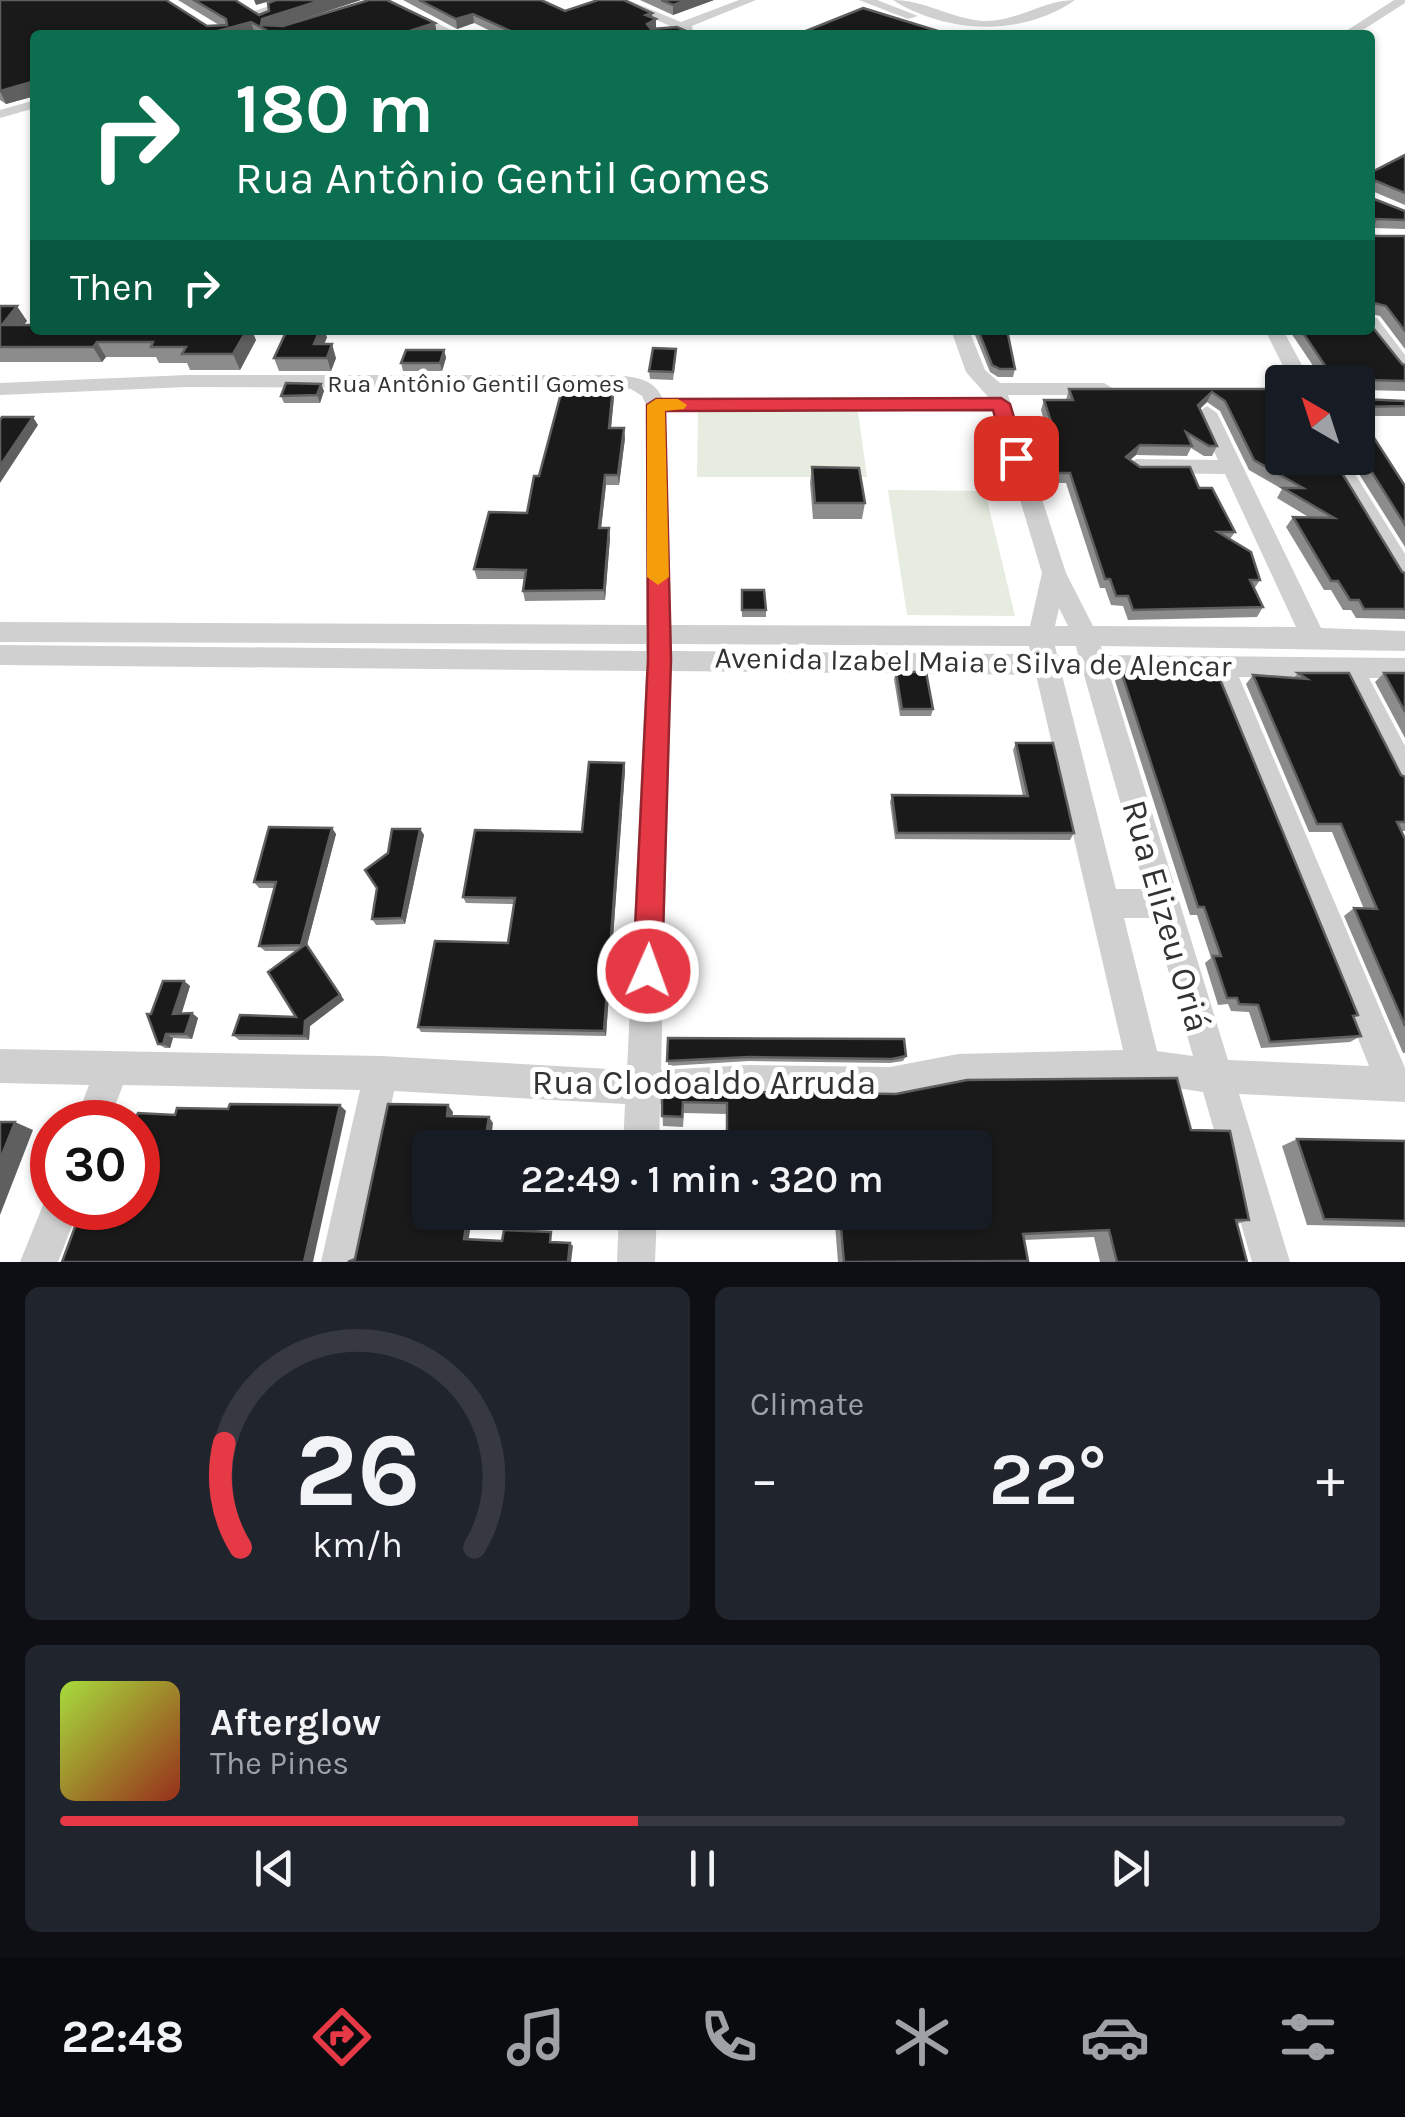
<!DOCTYPE html>
<meta charset="utf-8">
<style>
:root{--surface:#171b24;--page:#20242c;--text:#f1f3f6;--muted:#9ea1a6;--line:#363941;--accent:#e63946}
body{margin:0;font-family:Karla,sans-serif;background:var(--page);color:var(--text);height:100vh;display:flex;flex-direction:column;font-size:38px;white-space:nowrap}
*{box-sizing:border-box;margin:0}
p{font-size:32px;color:var(--muted)}
.icon{flex:none;width:55px;height:55px;fill:none;stroke:currentColor;stroke-width:2;stroke-linecap:round;stroke-linejoin:round}
.map{position:relative;height:1262px;overflow:hidden}
.details{display:flex;flex-direction:column;gap:25px;padding:25px;background:#0d0f14;flex:1}
.details>*{flex:none}
.guide{position:absolute;left:30px;top:30px;width:1345px;height:305px;border-radius:10px;box-shadow:0 2px 8px #0004;background:#0b6e4f;color:#fff;overflow:hidden}
.needle{width:65px;rotate:321deg}
.controls{position:absolute;left:1265px;top:365px;display:grid;gap:20px}
.controls a{display:grid;place-items:center;width:110px;height:110px;border-radius:10px;background:var(--surface);box-shadow:0 2px 8px #0004;font-size:50px}
.speed{position:absolute;left:30px;top:1100px;display:flex;gap:20px;font-size:50px;font-weight:700;text-align:center}
.speed>*{display:grid;place-content:center;width:130px;height:130px;border-radius:50%;background:var(--surface);box-shadow:0 2px 8px #0004;line-height:1}
.speed .limit{border:15px solid #d22;background:#fff;color:#111}
.pin{position:absolute;display:grid;place-items:center;width:85px;height:85px;color:#fff;margin:-42px;border-radius:20px;box-shadow:0 5px 15px #0006}
.me{position:absolute;width:110px;margin:-55px;rotate:2deg;stroke-linejoin:round;filter:drop-shadow(0 0 8px #0008)}
.turn{display:flex;align-items:center;gap:35px;height:210px;padding:0 40px;font-size:45px}
.turn .icon{width:130px;height:130px;stroke-width:2.5}
.turn b{display:block;font-size:70px;line-height:85px}
.then{display:flex;align-items:center;height:95px;padding:0 40px;background:#0003;gap:20px;font-size:38px}
.big{font-size:75px;font-weight:600;line-height:1.1}
.details .card{flex:1;display:flex;flex-direction:column;justify-content:center;gap:15px;min-width:0;padding:0 35px;border-radius:15px;background:var(--page)}
.details .dial{align-items:center;gap:0}
.dial svg{height:260px;overflow:visible;fill:none;stroke:var(--line);stroke-width:7;stroke-linecap:round;text-anchor:middle}
.dial text{fill:var(--text);stroke:none}
.song{display:flex;align-items:center;gap:30px}
.cover{width:120px;height:120px;border-radius:15px;background:linear-gradient(135deg,hsl(80 70% 55%),hsl(10 70% 35%))}
.played{height:10px;border-radius:5px;background:linear-gradient(90deg,var(--accent) 45%,var(--line) 45%)}
.keys{display:flex;justify-content:space-around;direction:ltr}
.heat{display:flex;justify-content:space-between;align-items:center;font-size:55px;direction:ltr}
.details .tiles{flex:1;display:grid;gap:25px;grid-template-columns:1fr 1fr}
.card:last-child{grid-column:span 2}
.trip{position:absolute;left:412px;top:1130px;width:580px;height:100px;border-radius:10px;background:var(--surface);box-shadow:0 2px 8px #0004;font-weight:600;line-height:100px;text-align:center}
.menu{display:flex;height:160px;justify-content:space-around;align-items:center;background:#090b0e;color:var(--muted)}
.menu .icon{width:70px;height:70px}
.menu .active{color:var(--accent)}
.menu b{font-size:45px;color:var(--text)}
.map>svg:first-child{display:block}
.green{fill:#e6ecdf}
.lines{fill:none;stroke-linecap:round;stroke-linejoin:round}
.minor{fill:#d0d0d0;fill-rule:evenodd}
.wall{fill:#8c8c8c}
.shaded-wall{fill:#5f5f5f}
.building{fill:#1a1a1a;stroke:#5f5f5f;stroke-width:2.5}
.route{fill:#e63946;stroke:#96252e;stroke-width:2.5}
.slow{fill:#f59e0b}
.labels{text-anchor:middle;dominant-baseline:central;stroke-width:10;stroke-linejoin:round;paint-order:stroke}
.far-street-label{font-size:25px;fill:#333;stroke:#fff}
.street-label{font-size:30px;fill:#333;stroke:#fff}
.near-street-label{font-size:35px;fill:#333;stroke:#fff}
</style>
<div class="map">
<svg width="1405" height="1262" viewBox="0 0 1405 1262">
<rect width="100%" height="100%" fill="#fff"/>
<g class="green">
<path d="M698,412H858L867,477H697Z"/>
<path d="M888,490L985,491L1015,616L907,615Z"/>
</g>
<g class="lines">
<g class="minor">
<path d="M288,0H307L254,17L248,13Z"/>
<path d="M375,0H391L461,35H445Z"/>
<path d="M612,0H628L681,22L739,0H756L692,26L693,32C680,33 665,35 651,35L670,26Z"/>
<path d="M859,0H877L918,16L908,19Z"/>
<path d="M893,0C925,0 952,19 984,21C1017,22 1043,0 1075,0C1023,37 946,34 893,0Z"/>
<path d="M1394,0H1405V3L1355,35H1340Z"/>
<path d="M35,100V108L0,118V110Z"/>
<path d="M1370,316L1377,318L1405,355V374L1398,372L1366,330H1370Z"/>
<path d="M951,330H969L985,370L1000,383H1104L1114,389L1104,395H1008L1066,573L1093,626L1296,627L1225,474L1136,473L1125,466L1136,459L1218,460L1197,413L1207,406L1217,413L1321,628L1405,631V651L1101,646L1104,655L1405,658V678H1369L1405,746V785L1395,782L1343,678L1239,677L1405,1068V1102L1239,1094L1290,1262H1252L1203,1092L1144,1083L958,1088L890,1101L749,1099L660,1104L659,1148H623L625,1104L394,1091L359,1262H321L360,1090L123,1085L109,1122H75L89,1085L0,1083V1049L381,1056L627,1070L646,671L0,665V645L646,651V644L0,642V622L646,625V405L642,396L631,389L187,387L0,395V383L187,375H612C634,377 653,377 663,399L989,398L966,372ZM993,410L1042,573L1030,626L671,625L666,411ZM1059,608L1068,626H1055ZM671,644L1029,646L1031,654L672,651ZM1055,646H1076L1078,655H1057ZM671,671L1036,675L1123,1050L958,1054L890,1067L749,1065L661,1070ZM1062,675H1084L1145,889H1116ZM1110,676L1213,677L1369,1066L1228,1060ZM1124,918H1153L1193,1056L1157,1051Z"/>
<path d="M1265,330H1283L1311,382H1291Z"/>
<path d="M1324,458H1345L1405,554V583L1397,580Z"/>
<path d="M52,1193V1208H79L58,1262H20L47,1195Z"/>
<path d="M619,1212H657L655,1262H617Z"/>
</g>
</g>
<g class="wall">
<path d="M0,0L207,26L219,25L178,0H235L259,15L269,11L276,0H361L283,26L435,23L437,35L255,34L6,104L0,100Z"/>
<path d="M403,0H541L565,11L653,17L656,29L695,35H499L474,23L457,29Z"/>
<path d="M640,0H714L673,15Z"/>
<path d="M1405,155V205L1372,191L1374,199L1405,211V229L1373,228L1372,232L1375,236H1405V349L1380,316L1371,314L1370,173Z"/>
<path d="M0,306L27,321L23,325L256,340L240,370H190L187,363H159L156,357H106L102,362H0Z"/>
<path d="M973,330H1007L1015,369L1013,377H998L990,372Z"/>
<path d="M1289,330H1370L1402,364L1405,365V391L1361,390L1362,399L1405,401V416H1359L1405,486V547L1349,458H1358V382H1324Z"/>
<path d="M327,337L324,344L336,358L331,371H279L274,358Z"/>
<path d="M444,350L446,358L442,371H403L401,363Z"/>
<path d="M676,357L673,380L650,379L649,371Z"/>
<path d="M321,384L324,391L320,403H284L281,396Z"/>
<path d="M606,387L614,397L611,428L625,438L619,485H606L601,528L610,538L605,600L525,601L523,591L525,579H477L474,569L527,513L539,476Z"/>
<path d="M1069,389H1282L1402,572L1405,573V619L1356,618L1351,610H1343L1331,590H1324L1286,527L1293,517L1310,518L1277,498L1282,489L1249,470L1220,411L1207,402L1200,408L1217,446L1212,456H1204L1191,448L1187,456L1136,455L1130,460L1140,467L1199,488L1235,532L1230,539L1260,580L1254,589L1263,607L1257,617L1128,620L1123,606L1111,605L1105,588H1100L1066,483H1051L1038,443L1042,433L1048,434L1041,410L1044,400H1066Z"/>
<path d="M812,467L865,503L862,519H813L810,483Z"/>
<path d="M742,590L766,610V617H742Z"/>
<path d="M1121,671L1354,1017L1361,1036L1350,1042L1261,1048L1249,1012L1231,1011L1228,1004L1218,1005L1205,963L1211,958L1197,915H1190L1115,681Z"/>
<path d="M896,672L933,709L931,716H900L894,679Z"/>
<path d="M1298,673H1349L1401,775L1405,777V831H1401L1405,839V1053H1403L1344,916L1354,908L1364,909L1332,832H1309L1246,684L1253,675L1294,678Z"/>
<path d="M1384,673H1405V738L1375,682Z"/>
<path d="M1016,743L1074,833L1070,840L895,839L890,802L892,795L1023,796L1013,750Z"/>
<path d="M624,763L625,770L606,1036L421,1032L418,1027L508,943L514,904L466,903L463,897L582,832Z"/>
<path d="M332,828L336,834L307,945L344,1000L310,1026L309,1040H239L233,1035L296,1017L297,951H265L259,946L275,888H259L254,882Z"/>
<path d="M420,829L424,835L405,924L376,925L372,919Z"/>
<path d="M184,981L190,986L181,1013H192L198,1018L192,1039L173,1038L170,1048H165L158,1044L151,1014Z"/>
<path d="M668,1038L906,1056L903,1061L890,1063L749,1061L668,1066Z"/>
<path d="M662,1097L1191,1130L1249,1220L1237,1224L1247,1262H1100L1094,1237L1024,1240L1027,1262H838L835,1224H722L721,1212H975L727,1114L684,1113L683,1127L663,1126Z"/>
<path d="M1297,1139L1405,1141V1227L1307,1225L1282,1146Z"/>
</g>
<g class="shaded-wall">
<path d="M254,0H274L256,5Z"/>
<path d="M322,0H361L266,31L261,25L262,19Z"/>
<path d="M688,0H714L673,15V5Z"/>
<path d="M652,13L653,21L656,19V29L647,34L646,15Z"/>
<path d="M473,14L474,23L457,29L456,19Z"/>
<path d="M251,22L255,34L203,35Z"/>
<path d="M435,23L437,35H397Z"/>
<path d="M35,81V96L6,104L0,91Z"/>
<path d="M17,306L27,321L12,340L2,325Z"/>
<path d="M247,330H252L256,340L240,370L233,354Z"/>
<path d="M320,330H324L327,337L319,358L314,344Z"/>
<path d="M97,342L106,357L102,362L93,347Z"/>
<path d="M332,344L336,358L331,371L327,358Z"/>
<path d="M444,350L446,358L442,371L440,363Z"/>
<path d="M321,384L324,391L320,403L317,395Z"/>
<path d="M613,387L614,397L610,438L609,428Z"/>
<path d="M1212,392L1207,402L1194,415L1198,405Z"/>
<path d="M33,417L38,425L0,483V466Z"/>
<path d="M624,428L625,438L619,485L618,475Z"/>
<path d="M1140,445L1136,455L1121,467L1126,457Z"/>
<path d="M605,475L606,485L600,538L599,528Z"/>
<path d="M609,528L610,538L605,600L604,590Z"/>
<path d="M624,763L625,770L606,1036L604,1031Z"/>
<path d="M332,828L336,834L307,945L344,1000L310,1026L309,1040L304,1036L306,950L301,945Z"/>
<path d="M420,829L424,835L405,924L402,918Z"/>
<path d="M184,981L190,986L180,1019L173,1014Z"/>
<path d="M192,1013L198,1018L192,1039L185,1034Z"/>
<path d="M166,1034L173,1038L170,1048L163,1044Z"/>
<path d="M340,1105L346,1111L313,1262H304Z"/>
<path d="M448,1105L453,1112L452,1122L447,1116Z"/>
<path d="M489,1117L493,1123L490,1147L485,1142Z"/>
<path d="M15,1122L33,1130L0,1215V1160Z"/>
<path d="M468,1212H473L468,1243L464,1239Z"/>
<path d="M570,1243L573,1246L571,1262H568Z"/>
</g>
<g class="building">
<path d="M0,0H166L207,26L227,25L226,19L194,0H235L259,15L269,11L268,3L276,0H322L262,19L261,25L283,26L369,0H387L435,23L397,35L363,32L355,35H275L251,22L203,35H35V81L0,91Z"/>
<path d="M419,0H541L565,11L598,0H624L652,13L646,15L656,19L647,24L651,29L677,27L695,35H519L473,14L456,19Z"/>
<path d="M661,0H688L673,5Z"/>
<path d="M863,8L951,35H796Z"/>
<path d="M1405,155V193L1376,181L1371,185L1374,199L1405,211V220L1375,219L1372,232L1375,236H1405V331L1386,306L1374,303L1370,318V173Z"/>
<path d="M0,306H17L2,325H35V330H247L233,354H182L186,347H151L153,342H97L93,347H0Z"/>
<path d="M1370,324L1402,364L1405,365V381L1364,380L1361,384L1362,399L1405,401V406L1358,407V382H1336L1301,330H1370Z"/>
<path d="M287,330H320L314,344H332L327,358H274Z"/>
<path d="M978,330H1007L1015,369H1000L992,365Z"/>
<path d="M653,348L676,349L673,372L649,371Z"/>
<path d="M406,350H444L440,363H401Z"/>
<path d="M564,382L606,384L605,387H613L609,428H624L618,475H605L599,528H609L604,590L523,591L526,570L474,569L489,512L527,513L534,476H539Z"/>
<path d="M286,383L321,384L317,395L281,396Z"/>
<path d="M1069,389H1282V458H1333L1402,572L1405,573V609H1364L1359,600H1350L1338,581H1331L1293,517L1334,518L1283,488H1303L1254,460L1225,401L1212,392L1198,405L1217,446H1209L1186,432L1192,446L1140,445L1126,457L1140,467H1190L1199,488H1212L1235,532H1218L1251,552L1260,580H1250L1263,607L1133,610L1128,596H1116L1110,579H1105L1070,473H1055L1042,433L1055,434L1044,400H1073Z"/>
<path d="M1358,413L1405,486V525L1358,450Z"/>
<path d="M2,417H33L0,466V420Z"/>
<path d="M812,467L859,468L865,503H815Z"/>
<path d="M742,590H764L766,610H742Z"/>
<path d="M1121,671L1217,672L1358,1015L1353,1016L1361,1036L1270,1042L1258,1005L1239,1004L1237,998H1227L1213,956H1221L1204,907H1198Z"/>
<path d="M896,672H926L933,709H902Z"/>
<path d="M1298,673H1349L1401,775L1405,777V822H1397L1405,839V1026L1354,908L1377,909L1341,824H1317L1253,675L1307,679Z"/>
<path d="M1384,673H1405V712Z"/>
<path d="M1016,743H1053L1074,833H897L892,795L1028,796Z"/>
<path d="M589,762L624,763L604,1031L418,1027L435,941L508,943L515,898L463,897L475,830L582,832Z"/>
<path d="M269,827L332,828L301,945L259,946L276,882H254Z"/>
<path d="M392,829H420L402,918L372,919L377,888L365,870L388,853Z"/>
<path d="M306,944L340,995L305,1021L304,1036L233,1035L240,1015L296,1017L268,972Z"/>
<path d="M163,981H184L173,1014L192,1013L185,1034H166L163,1044H158L147,1014H151Z"/>
<path d="M668,1038L904,1039L906,1056L892,1059L749,1057L667,1061Z"/>
<path d="M1177,1078L1191,1130L1230,1131L1249,1220H1236L1247,1262H1117L1109,1230L1023,1234L1028,1261L844,1262L840,1217L722,1216V1212H975V1148H727V1103L683,1102L682,1117L662,1116V1097L751,1092L896,1094L967,1080Z"/>
<path d="M230,1104L340,1105L304,1262H62L82,1208H138V1122H134L138,1113L175,1115L177,1108L228,1109Z"/>
<path d="M388,1104L448,1105L447,1116L489,1117L485,1142H479L478,1148H430V1212H468L464,1239L502,1241L504,1230L551,1232L550,1242L570,1243L568,1262H348L355,1259Z"/>
<path d="M0,1122H15L0,1160Z"/>
<path d="M1297,1139L1405,1141V1221L1324,1219Z"/>
</g>
<path class="route" d="M1001,398L1010,404L1026,458L1023,462L1016,464L1006,458L993,410L665,411L671,659L662,971L658,982L648,986L637,982L633,971L648,659L647,405L656,399Z"/>
<path class="slow" d="M656,399H678L687,405L684,409L665,411L669,577L658,585L647,577V405Z"/>
<g class="labels">
<g class="far-street-label">
<text x="476" y="383">Rua Antônio Gentil Gomes</text>
</g>
<g class="street-label">
<text transform="translate(973 662) rotate(1)">Avenida Izabel Maia e Silva de Alencar</text>
</g>
<g class="near-street-label">
<text transform="translate(1166 916) rotate(74)">Rua Elizeu Oriá</text>
<text x="704" y="1082">Rua Clodoaldo Arruda</text>
</g>
</g>
</svg>
<div class="controls">
<a><svg class="needle" viewBox="-14 -14 28 28"><path d="M0-13l5 13h-10z" fill="#e53935"/><path d="M0 13l5-13h-10z" fill="#9ea1a6"/></svg></a>
</div>
<div class="speed"><div class="limit">30</div></div>
<div class="pin" style="left:1016px;top:458px;background:#d93025"><svg class="icon" aria-label="arrive" viewBox="0 0 24 24"><path d="M6 21V4h12l-3 4 3 4H6"/></svg></div>
<svg class="me" style="left:648px;top:971px" viewBox="-20 -20 40 40"><circle r="17" fill="#e63946" stroke="#fff" stroke-width="3"/><path d="M0-11L8 9 0 5-8 9z" fill="#fff"/></svg>
<div class="trip">22:49 · 1 min · 320 m</div>
<div class="guide">
<div class="turn"><svg class="icon" aria-label="right" viewBox="0 0 24 24"><path d="M7 20v-9h11M14 6l5 5-5 5"/></svg><div><b>180 m</b>Rua Antônio Gentil Gomes</div></div>
<div class="then">Then<svg class="icon" aria-label="right" viewBox="0 0 24 24"><path d="M7 20v-9h11M14 6l5 5-5 5"/></svg></div>
</div>
</div>
<section class="details">
<div class="tiles">
<div class="card dial"><svg viewBox="0 0 100 80">
<path d="M14 69A42 42 0 1 1 86 69"/>
<path d="M14 69A42 42 0 0 1 9 37" stroke="#e63946"/>
<text x="50" y="56" font-size="32" font-weight="700">26</text>
<text x="50" y="72" font-size="11">km/h</text>
</svg></div>
<div class="card"><p>Climate</p>
<div class="heat"><a>−</a><b class="big">22°</b><a>+</a></div>
</div>
<div class="card">
<div class="song"><i class="cover"></i><div><b>Afterglow</b><p>The Pines</p></div></div>
<div class="played"></div>
<div class="keys"><svg class="icon" aria-label="previous" viewBox="0 0 24 24"><path d="M18 5L8 12l10 7zM5 5v14"/></svg><svg class="icon" aria-label="pause" viewBox="0 0 24 24"><path d="M8 5v14M16 5v14"/></svg><svg class="icon" aria-label="next" viewBox="0 0 24 24"><path d="M6 5l10 7-10 7zM19 5v14"/></svg></div>
</div>
</div>
</section>
<nav class="menu">
<b>22:48</b>
<svg class="icon active" aria-label="directions" viewBox="0 0 24 24"><path d="M12 3l9 9-9 9-9-9zM9 14v-3h6M13 9l2 2-2 2"/></svg>
<svg class="icon" aria-label="music" viewBox="0 0 24 24"><path d="M9 18V5l10-2v13"/><circle cx="6" cy="18" r="3"/><circle cx="16" cy="16" r="3"/></svg>
<svg class="icon" aria-label="phone" viewBox="0 0 24 24"><path d="M5 4h4l2 5-3 2q2 4 5 5l2-3 5 2v4C11 20 4 13 5 4z"/></svg>
<svg class="icon" aria-label="climate" viewBox="0 0 24 24"><path d="M12 3v18M4 7l16 10M4 17L20 7"/></svg>
<svg class="icon" aria-label="car" viewBox="0 0 24 24"><path d="M5 17H2v-5l4-1 3-4h7l3 4 3 1v5h-3M9 17h6M6 11h13"/><circle cx="7" cy="17" r="2"/><circle cx="17" cy="17" r="2"/></svg>
<svg class="icon" aria-label="filters" viewBox="0 0 24 24"><path d="M4 7h16M4 17h16"/><circle cx="9" cy="7" r="2"/><circle cx="15" cy="17" r="2"/></svg>
</nav>
